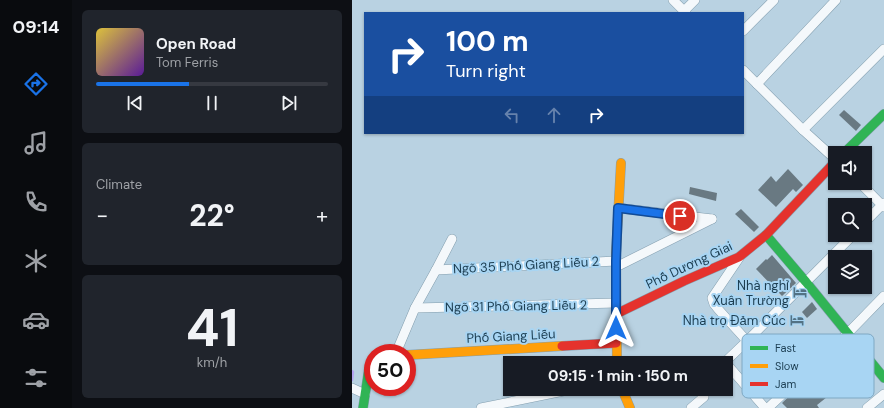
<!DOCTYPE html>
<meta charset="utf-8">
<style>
:root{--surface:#171b24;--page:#20242c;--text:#f1f3f6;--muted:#9ea1a6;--line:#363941;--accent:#1a73e8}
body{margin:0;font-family:"DM Sans",sans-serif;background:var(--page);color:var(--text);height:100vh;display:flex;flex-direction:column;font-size:15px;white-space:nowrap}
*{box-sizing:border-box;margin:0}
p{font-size:13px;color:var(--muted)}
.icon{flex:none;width:22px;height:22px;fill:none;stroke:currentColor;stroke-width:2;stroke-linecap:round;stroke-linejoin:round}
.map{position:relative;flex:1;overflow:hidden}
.side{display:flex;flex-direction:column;gap:10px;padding:10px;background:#0d0f14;width:280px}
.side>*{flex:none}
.banner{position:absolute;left:12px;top:12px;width:380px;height:122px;border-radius:0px;box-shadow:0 1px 3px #0004;background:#1a4fa0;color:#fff;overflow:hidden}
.tools{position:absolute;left:476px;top:146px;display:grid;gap:8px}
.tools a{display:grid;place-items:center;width:44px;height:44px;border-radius:0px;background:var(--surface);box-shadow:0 1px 3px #0004;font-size:20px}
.speed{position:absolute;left:12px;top:344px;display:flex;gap:8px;font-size:20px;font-weight:700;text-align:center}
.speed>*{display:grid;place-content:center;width:52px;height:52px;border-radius:50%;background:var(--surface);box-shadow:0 1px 3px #0004;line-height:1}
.speed .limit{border:6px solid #d22;background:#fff;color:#111}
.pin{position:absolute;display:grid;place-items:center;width:34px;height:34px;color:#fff;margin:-17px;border:2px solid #fff;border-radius:50%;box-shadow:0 1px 4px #0007}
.me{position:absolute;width:44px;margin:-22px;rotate:0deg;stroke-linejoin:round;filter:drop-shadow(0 0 3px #0008)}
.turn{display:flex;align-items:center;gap:14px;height:84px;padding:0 16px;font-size:18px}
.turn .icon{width:52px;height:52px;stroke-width:2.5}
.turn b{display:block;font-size:28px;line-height:34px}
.lanes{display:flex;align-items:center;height:38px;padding:0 16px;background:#0003;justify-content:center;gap:20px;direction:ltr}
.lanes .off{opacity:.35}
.big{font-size:30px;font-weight:700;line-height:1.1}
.side .widget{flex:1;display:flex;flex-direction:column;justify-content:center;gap:6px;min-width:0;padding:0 14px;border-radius:6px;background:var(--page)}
.side .dial{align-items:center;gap:0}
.dial b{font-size:52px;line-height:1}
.song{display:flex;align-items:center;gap:12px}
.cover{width:48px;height:48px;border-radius:6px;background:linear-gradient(135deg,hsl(50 70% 55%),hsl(270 70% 35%))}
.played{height:4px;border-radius:2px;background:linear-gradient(90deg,var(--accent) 40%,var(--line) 40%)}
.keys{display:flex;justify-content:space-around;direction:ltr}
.heat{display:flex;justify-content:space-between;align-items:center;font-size:22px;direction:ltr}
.trip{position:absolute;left:151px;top:356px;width:230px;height:40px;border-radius:0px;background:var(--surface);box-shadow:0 1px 3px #0004;font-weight:700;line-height:40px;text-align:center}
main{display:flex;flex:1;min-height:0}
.menu{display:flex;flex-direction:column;width:72px;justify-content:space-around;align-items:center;background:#090b0e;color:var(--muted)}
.menu .icon{width:28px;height:28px}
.menu .on{color:var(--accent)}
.menu b{font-size:18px;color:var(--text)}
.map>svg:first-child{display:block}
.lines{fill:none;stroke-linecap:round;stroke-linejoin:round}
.stream{stroke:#b4a3f2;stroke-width:2.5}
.building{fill:#697982}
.street-casing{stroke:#839eae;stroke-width:10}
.fast-casing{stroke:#839eae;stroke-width:10}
.slow-casing{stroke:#839eae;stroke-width:10}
.jam-casing{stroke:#839eae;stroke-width:10}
.street{stroke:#f4f8fb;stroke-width:9}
.fast{stroke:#30b455;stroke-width:9}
.slow{stroke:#ff9f0a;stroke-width:9}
.jam{stroke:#e5322d;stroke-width:9}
.route-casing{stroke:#114b97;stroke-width:10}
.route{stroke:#1a73e8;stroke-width:7}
.labels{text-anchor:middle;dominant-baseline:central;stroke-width:4;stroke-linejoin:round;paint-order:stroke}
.street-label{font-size:13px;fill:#1c3e52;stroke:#a8d5f3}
.poi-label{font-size:13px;fill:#1c3e52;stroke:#a8d5f3;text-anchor:end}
.key{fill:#a8d5f3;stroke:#7ea8c3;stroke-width:1}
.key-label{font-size:11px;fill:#1c3e52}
</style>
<main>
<nav class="menu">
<b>09:14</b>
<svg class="icon on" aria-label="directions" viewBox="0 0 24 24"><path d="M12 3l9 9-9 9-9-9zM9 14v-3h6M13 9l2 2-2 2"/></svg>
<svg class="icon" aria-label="music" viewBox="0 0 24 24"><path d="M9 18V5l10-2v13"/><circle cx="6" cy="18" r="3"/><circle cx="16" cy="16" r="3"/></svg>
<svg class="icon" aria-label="phone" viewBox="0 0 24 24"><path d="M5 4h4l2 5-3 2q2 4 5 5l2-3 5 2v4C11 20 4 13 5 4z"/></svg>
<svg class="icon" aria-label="climate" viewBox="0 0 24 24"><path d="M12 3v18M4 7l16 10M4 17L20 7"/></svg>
<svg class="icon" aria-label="car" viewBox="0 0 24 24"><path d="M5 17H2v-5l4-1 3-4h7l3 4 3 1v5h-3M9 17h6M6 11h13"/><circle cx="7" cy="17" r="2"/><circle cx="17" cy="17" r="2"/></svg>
<svg class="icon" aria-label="filters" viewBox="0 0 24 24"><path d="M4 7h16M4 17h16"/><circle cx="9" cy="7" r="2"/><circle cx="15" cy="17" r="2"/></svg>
</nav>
<section class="side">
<div class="widget">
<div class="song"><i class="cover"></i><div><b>Open Road</b><p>Tom Ferris</p></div></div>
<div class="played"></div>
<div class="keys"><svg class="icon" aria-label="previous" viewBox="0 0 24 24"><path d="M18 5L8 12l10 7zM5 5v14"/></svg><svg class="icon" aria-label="pause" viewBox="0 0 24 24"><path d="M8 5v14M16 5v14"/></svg><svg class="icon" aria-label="next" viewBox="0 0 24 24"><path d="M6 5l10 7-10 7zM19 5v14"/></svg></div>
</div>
<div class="widget"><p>Climate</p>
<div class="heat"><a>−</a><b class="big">22°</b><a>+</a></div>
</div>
<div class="widget dial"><b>41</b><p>km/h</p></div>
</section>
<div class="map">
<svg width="532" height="408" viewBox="0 0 532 408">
<rect width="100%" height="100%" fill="#b9d2e2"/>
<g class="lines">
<path class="stream" d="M0,371L1,372L0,380"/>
</g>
<g class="building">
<path d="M492,110L509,125L504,131L487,115Z"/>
<path d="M436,169L451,185L444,192L441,189L424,207L406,190L419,176L424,182Z"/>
<path d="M338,187L365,193L364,201L337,194Z"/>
<path d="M389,209L407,227L402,232L383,214Z"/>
<path d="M420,255L444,283L430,296L404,269L414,259L415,260Z"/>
<path d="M460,302L465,309L455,318L450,312Z"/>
<path d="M464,374L480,393L465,405L467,408H435L430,403L449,385Z"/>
</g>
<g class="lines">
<g class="street-casing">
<g id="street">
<path d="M321,0L334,13"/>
<path d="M332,11L343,0"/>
<path d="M391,31L422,0"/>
<path d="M391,70L451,130L483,159"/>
<path d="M405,84L484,0"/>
<path d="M451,130L532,49"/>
<path d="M508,183L532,207"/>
<path d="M266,208L360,219"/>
<path d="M513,222L532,203"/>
<path d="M387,258L360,298L362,304L366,309L395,341"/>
<path d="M264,267L360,219"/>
<path d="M84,270L264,261"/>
<path d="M63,308L264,303"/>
<path d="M44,353L63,308L84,270L100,239"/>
<path d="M0,388L13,394"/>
<path d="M129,408L221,389"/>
<path d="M339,408L352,397"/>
<path d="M413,408L373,362L395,341L501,235"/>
<path d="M416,408L496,333L532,296"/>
<path d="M515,408L532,394"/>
</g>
</g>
<g class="fast-casing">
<g id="fast">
<path d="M492,153L532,114"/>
<path d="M414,235L454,282L532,378"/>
<path d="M11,408L17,369L21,364"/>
</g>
</g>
<g class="slow-casing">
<g id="slow">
<path d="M55,355L210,346"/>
<path d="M265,363L264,253L269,163"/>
<path d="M270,389L278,408"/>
</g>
</g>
<g class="jam-casing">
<g id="jam">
<path d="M264,314L332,281L387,257L414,235L483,162"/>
<path d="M210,346L264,343"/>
</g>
</g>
<use href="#street" class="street"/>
<use href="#fast" class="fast"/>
<use href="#slow" class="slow"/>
<use href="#jam" class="jam"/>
</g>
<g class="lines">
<g class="route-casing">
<path id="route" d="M264,328V261L266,208L328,216"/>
</g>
<use href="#route" class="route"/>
</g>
<defs>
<g id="hotel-bare" transform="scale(1.08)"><path d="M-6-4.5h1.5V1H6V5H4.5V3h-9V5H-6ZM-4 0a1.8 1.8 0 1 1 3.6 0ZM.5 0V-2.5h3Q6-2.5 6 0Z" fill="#537284" stroke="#a8d5f3" stroke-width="2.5" paint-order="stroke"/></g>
</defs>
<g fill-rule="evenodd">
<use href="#hotel-bare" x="448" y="292"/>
<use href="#hotel-bare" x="445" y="320"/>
</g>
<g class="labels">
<g class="street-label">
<text transform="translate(174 265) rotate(-3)">Ngõ 35 Phố Giang Liễu 2</text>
<text transform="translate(337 265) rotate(-25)">Phố Dương Giai</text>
<text transform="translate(164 306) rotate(-1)">Ngõ 31 Phố Giang Liễu 2</text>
<text transform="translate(159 336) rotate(-3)">Phố Giang Liễu</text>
</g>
<g class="poi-label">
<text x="437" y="285">Nhà nghỉ<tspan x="437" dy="15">Xuân Trường</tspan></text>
<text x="434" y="320">Nhà trọ Đảm Cúc</text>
</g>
</g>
<rect x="390" y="334" width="132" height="64" rx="6" class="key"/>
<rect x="398" y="346" width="18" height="4" fill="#30b455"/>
<rect x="398" y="364" width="18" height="4" fill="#ff9f0a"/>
<rect x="398" y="382" width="18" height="4" fill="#e5322d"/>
<g class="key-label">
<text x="423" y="352">Fast</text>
<text x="423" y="370">Slow</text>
<text x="423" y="388">Jam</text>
</g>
</svg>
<div class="tools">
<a><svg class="icon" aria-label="sound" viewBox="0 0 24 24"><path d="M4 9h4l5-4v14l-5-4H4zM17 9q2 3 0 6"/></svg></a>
<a><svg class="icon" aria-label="search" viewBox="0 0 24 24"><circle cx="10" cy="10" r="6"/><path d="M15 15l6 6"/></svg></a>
<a><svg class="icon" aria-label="layers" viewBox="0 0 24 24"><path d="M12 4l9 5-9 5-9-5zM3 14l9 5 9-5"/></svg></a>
</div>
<div class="speed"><div class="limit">50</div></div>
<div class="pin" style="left:328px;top:216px;background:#d93025"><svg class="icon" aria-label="arrive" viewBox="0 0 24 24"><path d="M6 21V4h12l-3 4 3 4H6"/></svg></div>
<svg class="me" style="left:264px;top:328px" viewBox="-20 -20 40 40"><path d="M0-17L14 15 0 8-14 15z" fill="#1a73e8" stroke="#fff" stroke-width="4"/></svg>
<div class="trip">09:15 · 1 min · 150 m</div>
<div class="banner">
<div class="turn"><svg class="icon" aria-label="right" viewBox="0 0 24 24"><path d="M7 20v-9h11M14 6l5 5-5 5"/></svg><div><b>100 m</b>Turn right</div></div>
<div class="lanes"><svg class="icon off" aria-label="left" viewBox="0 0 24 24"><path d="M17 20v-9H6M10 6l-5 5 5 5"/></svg><svg class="icon off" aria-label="ahead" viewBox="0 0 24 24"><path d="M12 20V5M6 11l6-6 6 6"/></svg><svg class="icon" aria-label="right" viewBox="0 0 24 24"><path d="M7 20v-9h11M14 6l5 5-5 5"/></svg></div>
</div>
</div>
</main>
